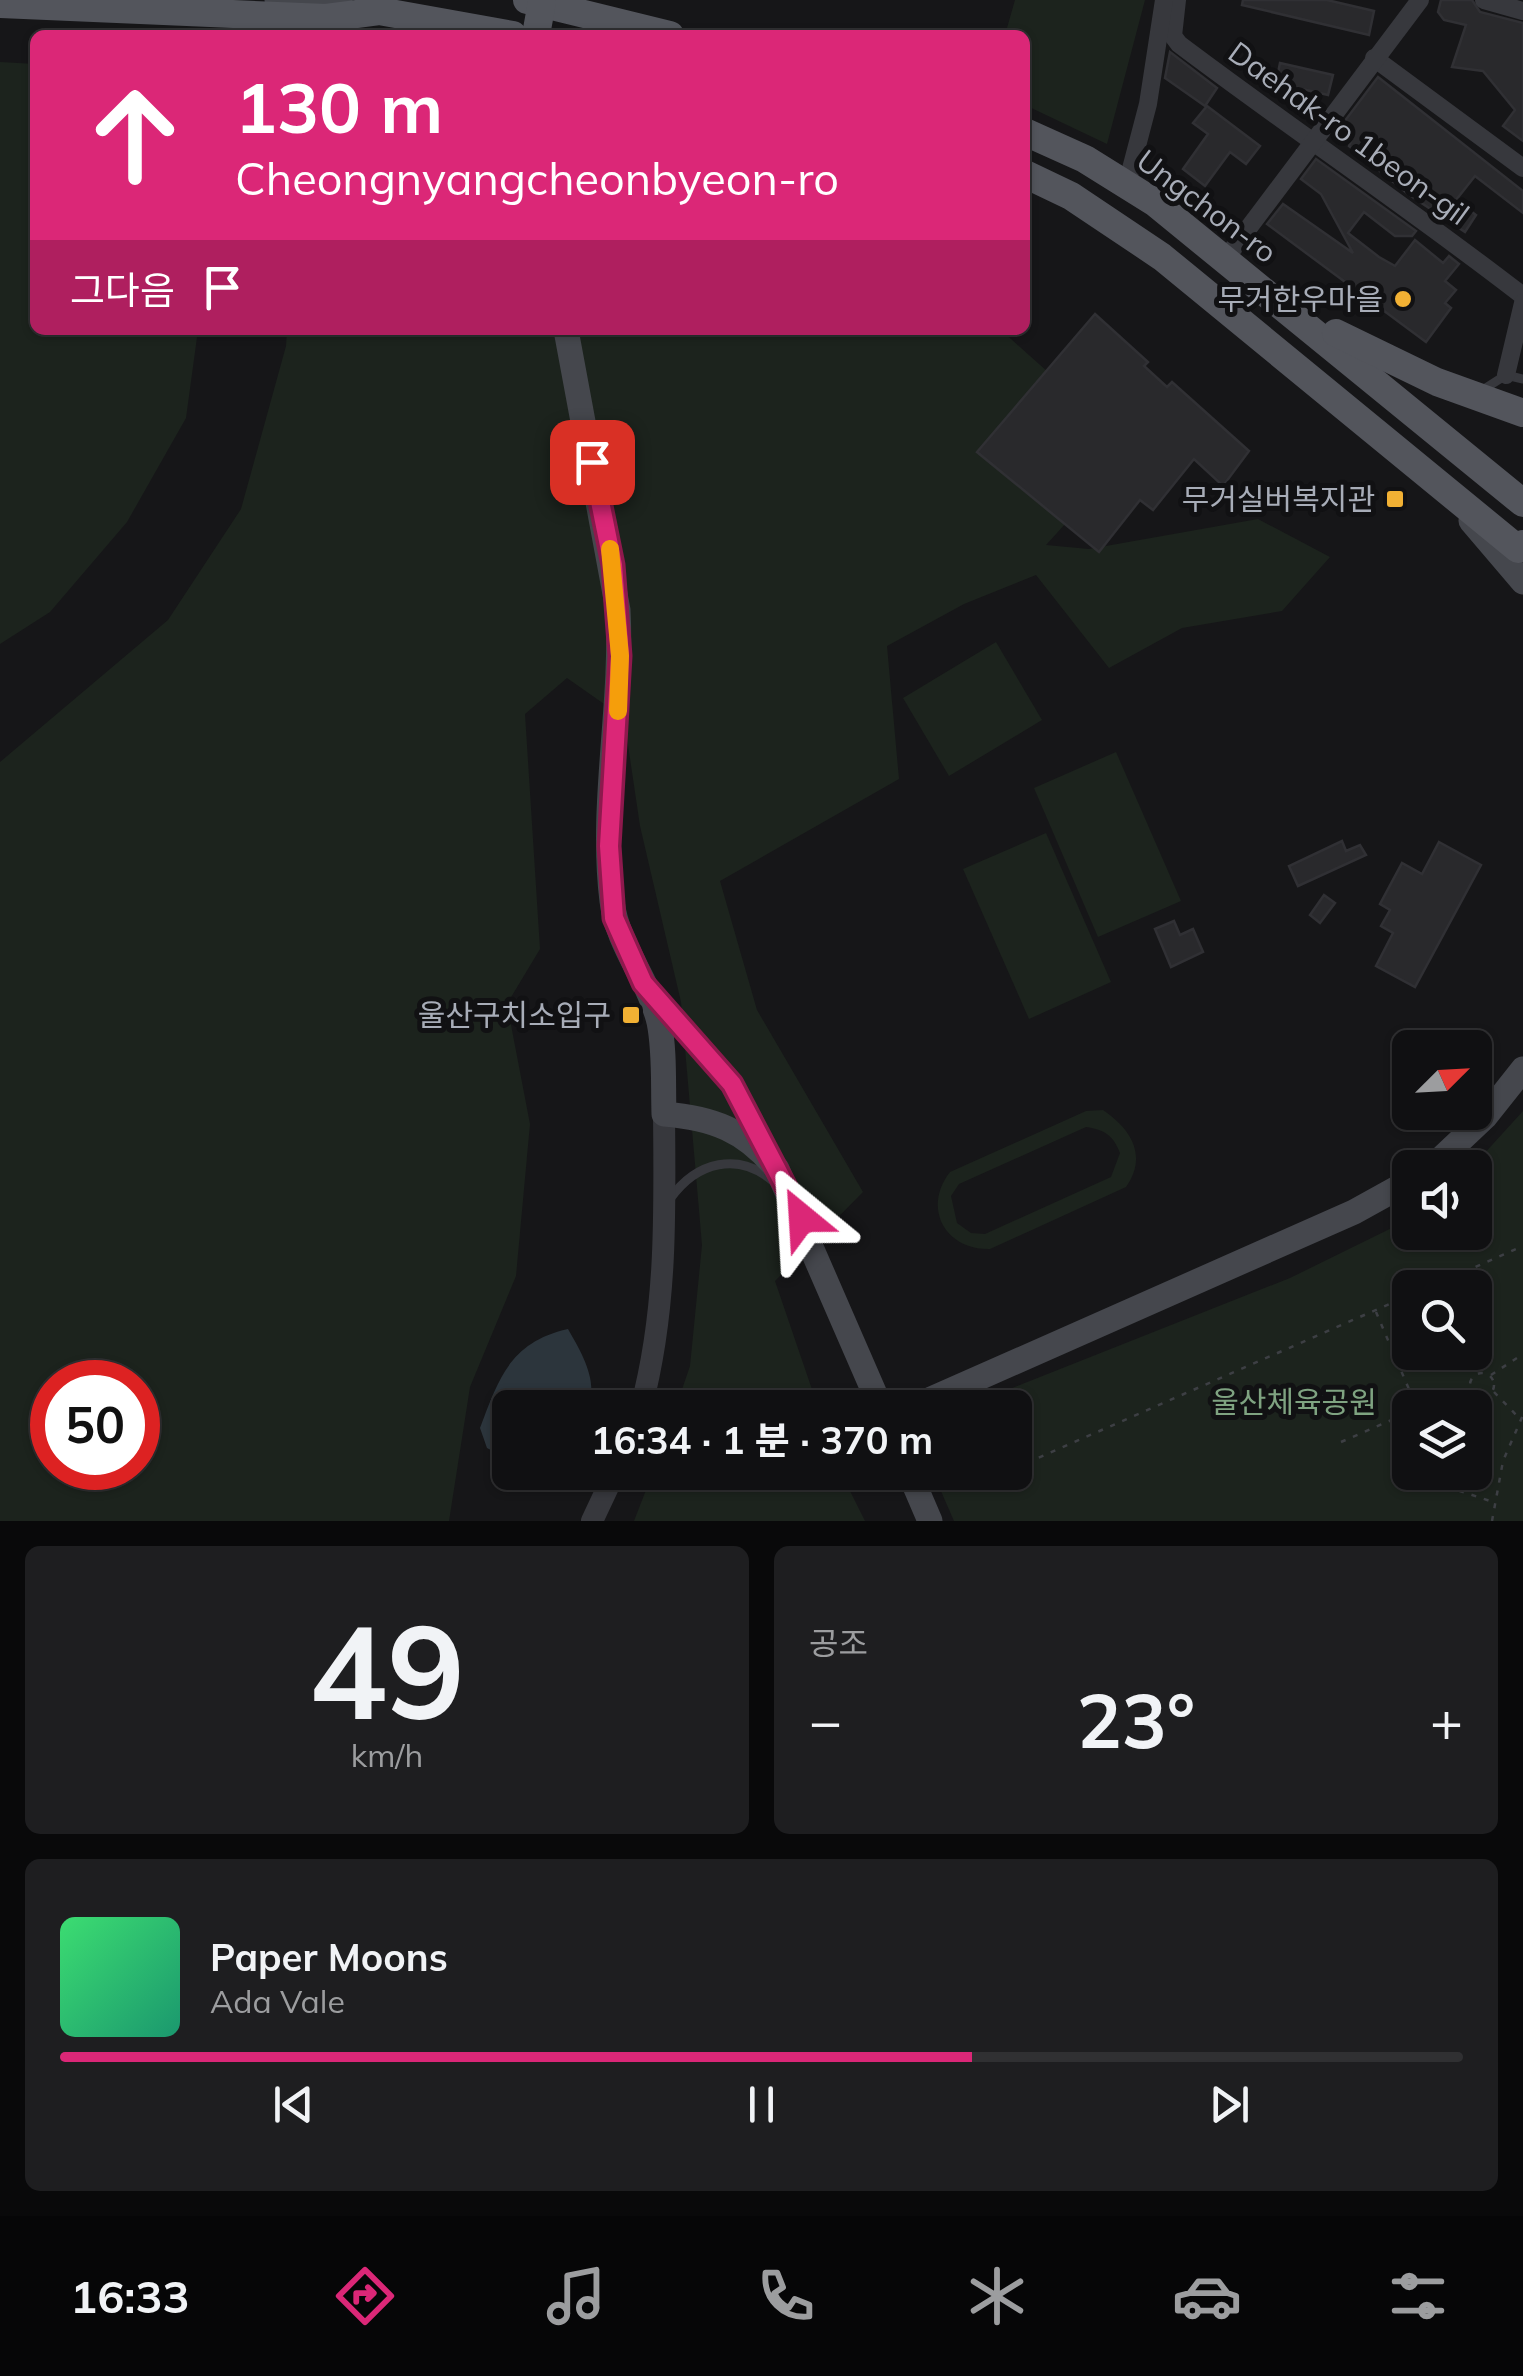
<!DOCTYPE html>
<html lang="ko">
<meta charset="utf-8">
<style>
:root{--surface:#101012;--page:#1e1e20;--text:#f1f3f6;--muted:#9c9d9f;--line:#303032;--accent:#db2777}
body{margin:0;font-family:Mulish,"Noto Sans KR",sans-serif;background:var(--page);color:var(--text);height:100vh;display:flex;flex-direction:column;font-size:38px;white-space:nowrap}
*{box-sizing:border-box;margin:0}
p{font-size:32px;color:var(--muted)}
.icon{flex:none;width:55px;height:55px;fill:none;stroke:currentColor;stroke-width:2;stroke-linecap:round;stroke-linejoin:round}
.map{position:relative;height:1521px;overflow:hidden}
.drawer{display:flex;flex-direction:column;gap:25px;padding:25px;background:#09090a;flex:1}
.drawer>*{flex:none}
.hud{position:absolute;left:30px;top:30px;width:1000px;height:305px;border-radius:15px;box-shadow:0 2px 8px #0004,0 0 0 2px var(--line);background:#db2777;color:#fff;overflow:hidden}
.needle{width:65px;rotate:66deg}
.controls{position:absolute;left:1392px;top:1030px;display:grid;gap:20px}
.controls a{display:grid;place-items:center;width:100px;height:100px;border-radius:15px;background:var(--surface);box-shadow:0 2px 8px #0004,0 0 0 2px var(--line);font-size:50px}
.speed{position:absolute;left:30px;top:1360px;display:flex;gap:20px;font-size:50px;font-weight:700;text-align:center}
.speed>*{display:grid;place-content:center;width:130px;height:130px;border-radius:50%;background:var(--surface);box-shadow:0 2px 8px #0004,0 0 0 2px var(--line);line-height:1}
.speed .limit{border:15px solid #d22;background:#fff;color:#111}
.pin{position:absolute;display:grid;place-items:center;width:85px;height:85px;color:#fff;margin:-42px;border-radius:20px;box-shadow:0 5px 15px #0006}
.me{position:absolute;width:110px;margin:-55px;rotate:333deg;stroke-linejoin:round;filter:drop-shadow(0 0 8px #0008)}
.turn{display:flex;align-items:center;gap:35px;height:210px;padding:0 40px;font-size:45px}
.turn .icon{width:130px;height:130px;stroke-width:2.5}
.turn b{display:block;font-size:70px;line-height:85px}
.then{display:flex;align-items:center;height:95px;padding:0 40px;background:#0003;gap:20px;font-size:38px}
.big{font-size:75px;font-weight:700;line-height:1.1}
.drawer .tile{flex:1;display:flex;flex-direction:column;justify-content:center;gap:15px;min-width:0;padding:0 35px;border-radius:15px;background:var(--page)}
.drawer .dial{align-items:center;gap:0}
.dial b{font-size:130px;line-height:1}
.song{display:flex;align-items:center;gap:30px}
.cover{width:120px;height:120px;border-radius:15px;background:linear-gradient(135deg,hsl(140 70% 55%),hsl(160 70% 35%))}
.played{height:10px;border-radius:5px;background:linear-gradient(90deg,var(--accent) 65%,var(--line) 65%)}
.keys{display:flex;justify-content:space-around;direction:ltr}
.heat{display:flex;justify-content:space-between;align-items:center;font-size:55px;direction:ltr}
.drawer .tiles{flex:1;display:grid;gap:25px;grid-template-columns:1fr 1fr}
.tile:last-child{grid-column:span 2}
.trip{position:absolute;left:492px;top:1390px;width:540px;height:100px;border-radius:15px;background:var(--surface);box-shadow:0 2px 8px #0004,0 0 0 2px var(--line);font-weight:700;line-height:100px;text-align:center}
.dock{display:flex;height:160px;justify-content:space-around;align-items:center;background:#060607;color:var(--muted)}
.dock .icon{width:70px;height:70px}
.dock .active{color:var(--accent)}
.dock b{font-size:45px;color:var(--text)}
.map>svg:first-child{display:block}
.green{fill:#1c231d;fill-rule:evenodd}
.water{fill:#2c353c}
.building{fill:#29292c;stroke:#303034;stroke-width:2.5}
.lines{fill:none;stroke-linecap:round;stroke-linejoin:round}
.path{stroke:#3d3f44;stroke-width:2.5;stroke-dasharray:5 8;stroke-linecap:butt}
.service{stroke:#37383d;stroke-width:9}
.minor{stroke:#37383d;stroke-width:18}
.tertiary{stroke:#37383d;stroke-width:22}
.secondary{stroke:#45474d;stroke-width:25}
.primary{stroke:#53555c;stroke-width:28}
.route-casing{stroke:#8e194d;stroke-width:25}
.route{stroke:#db2777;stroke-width:18}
.slow{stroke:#f59e0b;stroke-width:18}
.poi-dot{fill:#f2b134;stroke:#111113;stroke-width:4}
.labels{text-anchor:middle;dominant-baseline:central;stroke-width:10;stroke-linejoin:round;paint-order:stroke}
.street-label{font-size:30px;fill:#a8adb8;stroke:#111113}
.poi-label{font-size:30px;fill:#a8adb8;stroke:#111113;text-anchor:end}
.park-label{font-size:30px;fill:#7fa381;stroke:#111113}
</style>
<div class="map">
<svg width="1523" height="1521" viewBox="0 0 1523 1521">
<rect width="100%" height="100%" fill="#161618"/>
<g class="green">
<path d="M1015,0H1145L1107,144L1025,105V35H1005Z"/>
<path d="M0,62L35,64V330H198L186,418L127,522L50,612L0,644Z"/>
<path d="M287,330H1001L1085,405L1119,465L1046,545L1089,549L1258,519L1330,557L1282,611L1182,628L1109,668L1036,575L964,604L887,646L899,779L720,881L757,1010L863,1192L775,1281L818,1407H676L690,1366L702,1245L681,1002L640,826L624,718L567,678L525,714L540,949L507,1004L530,1124L516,1276L470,1387L449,1521H0V762L168,620L241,509L286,346ZM52,1382H138V1468H52Z"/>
<path d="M996,642L1042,720L949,776L903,698Z"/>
<path d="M1116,752L1181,901L1098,937L1034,788Z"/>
<path d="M1046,833L1111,982L1029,1019L963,869Z"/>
<path d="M1103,1110C1131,1129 1148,1156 1126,1187L990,1249C945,1250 922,1208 950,1172L1086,1111ZM1086,1127C1105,1130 1113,1135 1120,1153L1111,1177L985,1234L971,1233L957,1223L951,1196L959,1184Z"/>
<path d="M1523,1111V1521H954L933,1473L1015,1472V1408L964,1407L1290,1278L1410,1219V1232H1475L1472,1167ZM1410,1288H1475V1352H1410ZM1410,1408H1475V1472H1410Z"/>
<path d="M653,1472L841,1473L865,1521H634Z"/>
</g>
<path class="water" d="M568,1329C581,1352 599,1381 588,1407L510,1408V1460L487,1448L480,1428C499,1377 511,1342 568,1329Z"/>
<g class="building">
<path d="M1243,0H1327L1374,11L1369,35L1242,5Z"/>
<path d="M1441,0H1472L1480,12L1523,23V141L1503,126L1515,110L1483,71L1452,67L1466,25L1444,20L1438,12Z"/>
<path d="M1170,52L1217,88L1205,106L1165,78Z"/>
<path d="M1280,63L1333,75L1328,95L1276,83Z"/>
<path d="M1378,77L1523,191V213L1475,176L1456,200L1476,215L1465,232L1408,194L1349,146L1353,136L1341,126Z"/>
<path d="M1207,106L1260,146L1246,164L1230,152L1205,186L1183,169L1208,134L1193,123Z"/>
<path d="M1316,159L1416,231L1412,236H1395L1364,212L1348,233L1379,257L1395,266L1415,240L1443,263L1449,256L1459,264L1445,281L1456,290L1445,303L1451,308L1426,342L1267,224L1283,204L1353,253L1321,194L1301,179Z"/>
<path d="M1095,314L1148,362L1144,366L1167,387L1172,382L1249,451L1223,486L1194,459L1153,510L1140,500L1099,552L977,452Z"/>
<path d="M1342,841L1346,851L1360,845L1366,855L1298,886L1289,866Z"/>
<path d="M1439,842L1481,865L1415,987L1376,966L1393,933L1381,926L1390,910L1380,904L1402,863L1422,874Z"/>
<path d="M1324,895L1335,903L1320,923L1310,915Z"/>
<path d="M1174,921L1180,935L1193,929L1203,952L1171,967L1155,929Z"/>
</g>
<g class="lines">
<g class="path">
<path d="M1428,1288L1523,1246"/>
<path d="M1376,1312L1417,1408"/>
<circle cx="1482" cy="1385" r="12"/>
<path d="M1491,1375L1523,1354"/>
<path d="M1494,1392L1520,1419"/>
<path d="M1341,1442L1410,1412"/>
<path d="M1015,1468L1410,1295"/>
<path d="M1444,1472L1451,1488L1493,1502"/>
<path d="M975,1486L1005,1472"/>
<path d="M1492,1521L1503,1461L1523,1415"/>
</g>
<g class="service">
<path d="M1481,391L1506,375L1523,379"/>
<path d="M665,1008L732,1084L765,1144"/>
<path d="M670,1199C696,1162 739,1150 775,1183"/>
</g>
<g class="minor">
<path d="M1177,0L1173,36L1179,44C1293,130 1411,209 1523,296"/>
<path d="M1484,0L1523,11"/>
<path d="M1374,58L1523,168"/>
<path d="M1127,184L1148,104L1164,0"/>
<path d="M1226,258L1420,0"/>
<path d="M1506,375L1523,303"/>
</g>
<g class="tertiary">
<path d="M641,1408C667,1310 665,1214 664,1114"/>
<path d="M592,1521L615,1472"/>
</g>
<g class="secondary">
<path d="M277,0L342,7"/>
<path d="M566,330L618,610C623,707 600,805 612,901C617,945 649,980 659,1022C665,1051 663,1084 664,1114C713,1118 745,1130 777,1169L881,1408"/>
<path d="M1471,521L1523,582"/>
<path d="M1431,1168L1485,1117L1523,1069"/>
<path d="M911,1408L1354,1212L1410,1181"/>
<path d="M909,1472L930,1521"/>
</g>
<g class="primary">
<path d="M527,0L670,35"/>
<path d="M0,4L326,18L379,11L513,35"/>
<path d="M536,35L542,2"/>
<path d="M1025,132L1085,159L1154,202L1523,503"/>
<path d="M1025,174L1071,196L1162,257L1518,549L1523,544"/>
<path d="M1336,333L1437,382L1523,413"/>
</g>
</g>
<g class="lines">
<g class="route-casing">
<path id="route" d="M592,462L613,565L620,656L609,846L614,918L643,983L732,1084L802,1218"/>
</g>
<use href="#route" class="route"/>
<path class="slow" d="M610,549L620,656L618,711"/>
</g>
<g class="poi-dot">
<circle cx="1403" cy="299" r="10"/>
<rect x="1385" y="489" width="20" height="20" rx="5"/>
<rect x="621" y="1005" width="20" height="20" rx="5"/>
</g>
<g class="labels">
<g class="street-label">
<text transform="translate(1349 133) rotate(36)">Daehak-ro 1beon-gil</text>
<text transform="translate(1207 206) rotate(37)">Ungchon-ro</text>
</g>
<g class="poi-label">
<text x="1383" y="299">무거한우마을</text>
<text x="1375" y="499">무거실버복지관</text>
<text x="611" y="1015">울산구치소입구</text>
</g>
<g class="park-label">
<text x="1294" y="1402">울산체육공원</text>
</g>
</g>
</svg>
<div class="controls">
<a><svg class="needle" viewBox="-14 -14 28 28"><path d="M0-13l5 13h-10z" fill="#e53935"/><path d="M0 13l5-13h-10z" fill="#9c9d9f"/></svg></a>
<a><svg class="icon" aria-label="sound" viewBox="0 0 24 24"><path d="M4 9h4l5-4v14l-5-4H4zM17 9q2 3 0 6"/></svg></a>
<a><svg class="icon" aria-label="search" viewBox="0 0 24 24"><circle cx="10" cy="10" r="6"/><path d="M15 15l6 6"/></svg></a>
<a><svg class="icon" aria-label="layers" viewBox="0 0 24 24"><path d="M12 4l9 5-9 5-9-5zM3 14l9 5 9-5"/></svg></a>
</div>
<div class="speed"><div class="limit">50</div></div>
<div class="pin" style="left:592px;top:462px;background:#d93025"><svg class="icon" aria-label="arrive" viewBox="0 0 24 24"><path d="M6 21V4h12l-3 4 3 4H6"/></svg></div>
<svg class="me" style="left:802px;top:1218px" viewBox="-20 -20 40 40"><path d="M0-17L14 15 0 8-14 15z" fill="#db2777" stroke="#fff" stroke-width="4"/></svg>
<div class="trip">16:34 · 1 분 · 370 m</div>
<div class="hud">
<div class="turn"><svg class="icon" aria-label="ahead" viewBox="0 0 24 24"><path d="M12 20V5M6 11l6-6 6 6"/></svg><div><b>130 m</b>Cheongnyangcheonbyeon-ro</div></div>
<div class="then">그다음<svg class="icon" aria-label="arrive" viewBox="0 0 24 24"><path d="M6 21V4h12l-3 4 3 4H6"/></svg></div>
</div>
</div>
<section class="drawer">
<div class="tiles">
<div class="tile dial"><b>49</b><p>km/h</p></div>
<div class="tile"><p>공조</p>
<div class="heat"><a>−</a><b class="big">23°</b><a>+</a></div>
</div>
<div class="tile">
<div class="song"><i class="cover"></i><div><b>Paper Moons</b><p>Ada Vale</p></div></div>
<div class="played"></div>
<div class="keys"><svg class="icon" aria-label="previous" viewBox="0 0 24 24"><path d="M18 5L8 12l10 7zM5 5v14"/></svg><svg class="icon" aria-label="pause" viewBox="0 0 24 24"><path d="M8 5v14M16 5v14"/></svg><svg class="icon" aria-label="next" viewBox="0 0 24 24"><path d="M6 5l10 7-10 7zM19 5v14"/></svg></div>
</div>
</div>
</section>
<nav class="dock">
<b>16:33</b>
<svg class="icon active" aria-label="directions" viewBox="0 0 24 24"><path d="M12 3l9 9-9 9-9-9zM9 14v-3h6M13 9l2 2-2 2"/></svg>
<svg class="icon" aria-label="music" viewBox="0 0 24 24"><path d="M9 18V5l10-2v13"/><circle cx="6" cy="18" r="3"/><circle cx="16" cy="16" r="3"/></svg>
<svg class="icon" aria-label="phone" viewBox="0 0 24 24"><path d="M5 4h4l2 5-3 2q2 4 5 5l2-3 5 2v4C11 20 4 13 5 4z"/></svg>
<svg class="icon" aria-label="climate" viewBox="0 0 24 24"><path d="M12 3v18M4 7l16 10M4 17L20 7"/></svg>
<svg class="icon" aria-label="car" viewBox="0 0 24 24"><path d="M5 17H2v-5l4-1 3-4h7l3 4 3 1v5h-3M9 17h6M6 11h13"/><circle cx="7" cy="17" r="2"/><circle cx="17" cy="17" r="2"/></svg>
<svg class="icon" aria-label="filters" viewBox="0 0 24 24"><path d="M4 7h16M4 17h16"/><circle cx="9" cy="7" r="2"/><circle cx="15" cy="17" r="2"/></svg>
</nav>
